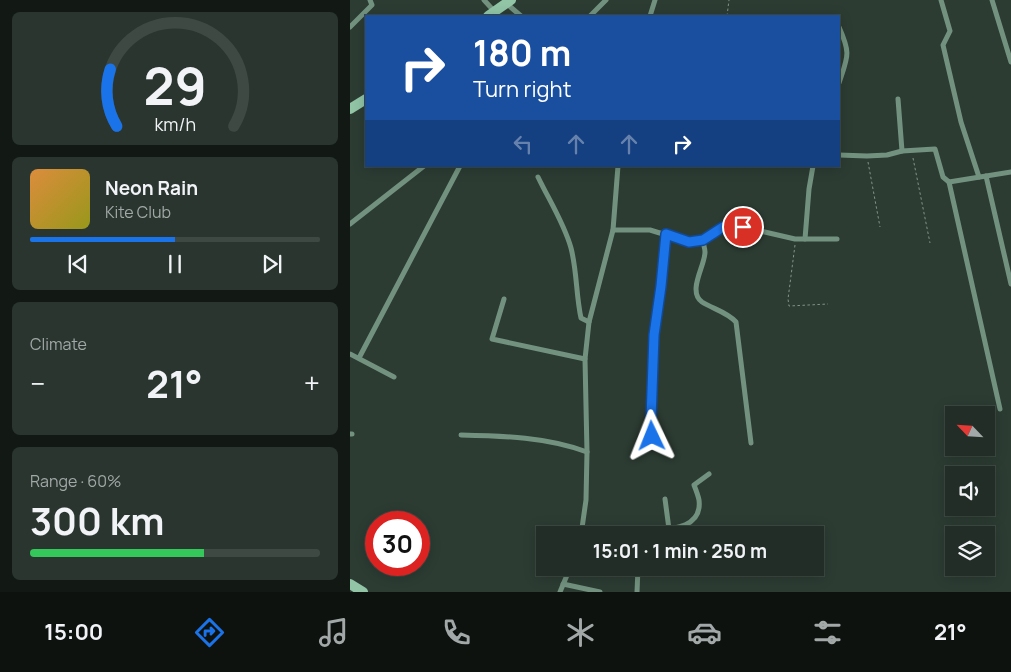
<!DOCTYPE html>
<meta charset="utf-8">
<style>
:root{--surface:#212d26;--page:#29352e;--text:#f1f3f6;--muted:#a2a8a7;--line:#3e4943;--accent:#1a73e8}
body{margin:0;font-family:Manrope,sans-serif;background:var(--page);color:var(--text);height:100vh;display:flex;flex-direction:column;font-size:19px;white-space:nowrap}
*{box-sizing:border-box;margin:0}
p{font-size:16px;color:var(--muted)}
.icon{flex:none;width:28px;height:28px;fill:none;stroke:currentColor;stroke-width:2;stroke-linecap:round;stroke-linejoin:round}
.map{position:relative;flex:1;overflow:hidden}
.side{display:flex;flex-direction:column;gap:12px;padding:12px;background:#121915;width:350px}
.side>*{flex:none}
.hud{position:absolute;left:15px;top:15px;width:475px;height:152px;border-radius:0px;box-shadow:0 2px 12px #0003,0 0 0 1px var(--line);background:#1a4fa0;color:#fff;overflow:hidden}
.needle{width:32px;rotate:295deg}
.fabs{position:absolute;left:595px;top:406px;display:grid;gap:10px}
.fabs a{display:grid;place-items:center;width:50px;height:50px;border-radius:0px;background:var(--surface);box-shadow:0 2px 12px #0003,0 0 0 1px var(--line);font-size:25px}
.speed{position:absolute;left:15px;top:511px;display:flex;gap:10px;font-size:25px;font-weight:700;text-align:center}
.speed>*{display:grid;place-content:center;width:65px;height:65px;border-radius:50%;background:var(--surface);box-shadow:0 2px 12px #0003,0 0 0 1px var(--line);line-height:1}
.speed .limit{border:8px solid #d22;background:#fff;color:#111}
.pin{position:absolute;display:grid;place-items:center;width:42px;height:42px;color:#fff;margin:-21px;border:2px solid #fff;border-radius:50%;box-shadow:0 1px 5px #0007}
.me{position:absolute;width:55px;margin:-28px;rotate:358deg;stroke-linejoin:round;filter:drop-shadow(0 0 4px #0008)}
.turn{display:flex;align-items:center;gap:18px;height:105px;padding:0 25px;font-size:22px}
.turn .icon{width:65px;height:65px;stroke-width:2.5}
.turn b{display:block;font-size:35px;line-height:42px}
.lanes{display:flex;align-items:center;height:48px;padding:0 25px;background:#0003;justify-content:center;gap:25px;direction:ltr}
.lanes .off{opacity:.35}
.big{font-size:38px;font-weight:700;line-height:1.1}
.side .card{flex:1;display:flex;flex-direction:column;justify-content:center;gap:8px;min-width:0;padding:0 18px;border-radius:8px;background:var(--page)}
.side .dial{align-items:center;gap:0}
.dial svg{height:130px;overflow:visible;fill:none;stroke:var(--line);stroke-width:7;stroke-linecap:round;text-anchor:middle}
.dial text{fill:var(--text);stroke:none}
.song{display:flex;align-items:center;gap:15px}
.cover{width:60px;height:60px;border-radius:8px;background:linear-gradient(135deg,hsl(30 70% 55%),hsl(60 70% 35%))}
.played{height:5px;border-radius:2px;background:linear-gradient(90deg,var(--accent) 50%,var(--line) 50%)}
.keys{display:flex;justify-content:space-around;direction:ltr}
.heat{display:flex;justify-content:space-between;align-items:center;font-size:28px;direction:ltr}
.charge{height:8px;border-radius:4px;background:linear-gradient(90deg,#34c759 60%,var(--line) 0)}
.trip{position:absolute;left:186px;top:526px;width:288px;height:50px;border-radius:0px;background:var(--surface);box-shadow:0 2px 12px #0003,0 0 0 1px var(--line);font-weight:700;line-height:50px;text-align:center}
.dock{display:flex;height:80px;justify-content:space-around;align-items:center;background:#0d120f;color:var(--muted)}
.dock .icon{width:35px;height:35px}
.dock .on{color:var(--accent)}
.dock b{font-size:22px;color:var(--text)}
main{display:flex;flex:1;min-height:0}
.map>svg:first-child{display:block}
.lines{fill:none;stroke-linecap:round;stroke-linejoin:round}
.path{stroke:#85928a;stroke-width:1;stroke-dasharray:2.5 2.5;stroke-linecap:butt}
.street{stroke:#72927f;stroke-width:5}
.secondary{stroke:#91c5a6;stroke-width:10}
.route-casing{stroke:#114b97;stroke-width:12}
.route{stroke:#1a73e8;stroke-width:9}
</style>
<main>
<section class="side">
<div class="card dial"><svg viewBox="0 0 100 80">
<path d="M14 69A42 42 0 1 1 86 69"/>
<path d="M14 69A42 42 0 0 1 10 34" stroke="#1a73e8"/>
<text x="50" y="56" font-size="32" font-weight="700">29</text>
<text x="50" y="72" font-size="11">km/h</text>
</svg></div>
<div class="card">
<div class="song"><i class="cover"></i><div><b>Neon Rain</b><p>Kite Club</p></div></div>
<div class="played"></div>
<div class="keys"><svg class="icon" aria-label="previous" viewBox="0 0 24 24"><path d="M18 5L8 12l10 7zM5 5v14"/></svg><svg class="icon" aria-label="pause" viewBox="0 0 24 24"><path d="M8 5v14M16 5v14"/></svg><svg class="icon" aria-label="next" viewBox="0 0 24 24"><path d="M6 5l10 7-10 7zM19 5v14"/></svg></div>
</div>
<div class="card"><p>Climate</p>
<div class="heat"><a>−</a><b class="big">21°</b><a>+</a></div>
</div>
<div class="card"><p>Range · 60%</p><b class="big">300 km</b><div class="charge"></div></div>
</section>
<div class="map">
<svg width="661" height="592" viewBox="0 0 661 592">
<rect width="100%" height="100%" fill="#2c3c33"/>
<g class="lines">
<g class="path">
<path d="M377,16L379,0"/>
<path d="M563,158L580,243"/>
<path d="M518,162L530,227"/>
<path d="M445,245L438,299L439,306L478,304"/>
</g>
<g class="street">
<path d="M134,0L145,12"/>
<path d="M591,0L600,31L593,45L611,122L629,177"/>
<path d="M642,0L661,62"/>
<path d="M157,4L171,16"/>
<path d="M240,16L256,0"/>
<path d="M300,16L305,0"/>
<path d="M0,27L22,5L20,0"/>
<path d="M489,27C501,54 498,56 489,83"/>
<path d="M548,99L552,151"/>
<path d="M489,155L517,156L537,155L552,151L585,149L593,177L599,182L661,172"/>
<path d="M636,176L661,284"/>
<path d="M188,177C199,200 214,223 221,248C227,271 226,295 231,318L239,322"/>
<path d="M599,182L650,409"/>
<path d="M0,224L74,166"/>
<path d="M263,230H300L339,242L353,240L373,227H393L445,239H455L459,189L463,166"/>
<path d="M455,239H487"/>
<path d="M353,240C353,244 355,248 355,252C355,266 337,291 352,302C363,309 377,312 386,322L401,443"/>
<path d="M154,299L142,339L235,359"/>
<path d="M0,354L44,377"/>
<path d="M9,358L110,166"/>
<path d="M0,434H2"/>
<path d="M111,435C154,436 197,437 237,452"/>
<path d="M302,436L301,419L304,335L311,285L316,234"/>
<path d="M315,499L319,529"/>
<path d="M231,535L236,500L237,452L235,359L239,322L263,230L268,166"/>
<path d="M287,535L292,532C312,529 353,532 349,500C348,495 346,490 344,485L359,474"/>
<path d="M213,584L250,592"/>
<path d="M210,592L220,568"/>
<path d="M287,592L288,568"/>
</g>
<g class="secondary">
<path d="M138,16L161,0"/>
<path d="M0,109L16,99"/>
<path d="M0,584L13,592"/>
</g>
</g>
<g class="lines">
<g class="route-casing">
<path id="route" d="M302,436L301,419L304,335L311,286L316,234L339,242L353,240L373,227H393"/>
</g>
<use href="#route" class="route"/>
</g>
</svg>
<div class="fabs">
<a><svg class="needle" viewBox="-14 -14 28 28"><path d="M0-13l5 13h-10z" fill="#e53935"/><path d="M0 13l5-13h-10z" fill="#a2a8a7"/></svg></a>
<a><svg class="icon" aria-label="sound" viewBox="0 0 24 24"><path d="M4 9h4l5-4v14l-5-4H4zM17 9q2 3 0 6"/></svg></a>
<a><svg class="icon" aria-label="layers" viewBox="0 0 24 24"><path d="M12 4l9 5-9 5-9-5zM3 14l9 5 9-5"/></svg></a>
</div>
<div class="speed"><div class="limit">30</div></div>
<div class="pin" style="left:393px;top:227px;background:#d93025"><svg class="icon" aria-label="arrive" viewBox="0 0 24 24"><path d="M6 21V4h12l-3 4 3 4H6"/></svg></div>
<svg class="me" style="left:302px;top:436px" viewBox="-20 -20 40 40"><path d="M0-17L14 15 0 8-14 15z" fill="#1a73e8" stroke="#fff" stroke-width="4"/></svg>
<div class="trip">15:01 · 1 min · 250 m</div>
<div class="hud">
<div class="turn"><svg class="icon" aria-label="right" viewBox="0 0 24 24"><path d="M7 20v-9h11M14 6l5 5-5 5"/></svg><div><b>180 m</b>Turn right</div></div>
<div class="lanes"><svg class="icon off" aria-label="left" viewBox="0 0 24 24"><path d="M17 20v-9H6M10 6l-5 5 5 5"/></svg><svg class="icon off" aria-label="ahead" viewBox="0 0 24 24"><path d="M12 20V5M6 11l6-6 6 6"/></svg><svg class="icon off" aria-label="ahead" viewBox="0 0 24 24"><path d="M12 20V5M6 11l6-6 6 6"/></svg><svg class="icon" aria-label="right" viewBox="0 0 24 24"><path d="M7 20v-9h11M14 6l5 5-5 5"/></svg></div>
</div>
</div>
</main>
<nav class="dock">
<b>15:00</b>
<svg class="icon on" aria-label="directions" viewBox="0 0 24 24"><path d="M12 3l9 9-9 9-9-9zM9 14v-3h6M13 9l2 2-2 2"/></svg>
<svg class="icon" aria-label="music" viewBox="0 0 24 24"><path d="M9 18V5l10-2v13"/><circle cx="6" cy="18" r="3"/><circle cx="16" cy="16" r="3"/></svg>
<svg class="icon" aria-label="phone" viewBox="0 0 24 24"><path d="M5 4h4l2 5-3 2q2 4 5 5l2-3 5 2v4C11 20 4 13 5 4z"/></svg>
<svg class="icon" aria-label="climate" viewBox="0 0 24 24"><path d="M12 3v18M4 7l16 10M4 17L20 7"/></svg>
<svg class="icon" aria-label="car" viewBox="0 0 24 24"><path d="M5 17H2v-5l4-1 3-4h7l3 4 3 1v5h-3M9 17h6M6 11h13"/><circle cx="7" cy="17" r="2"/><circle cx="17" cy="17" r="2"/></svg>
<svg class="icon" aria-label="filters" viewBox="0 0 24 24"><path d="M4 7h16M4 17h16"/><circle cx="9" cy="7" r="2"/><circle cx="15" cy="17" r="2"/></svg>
<b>21°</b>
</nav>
